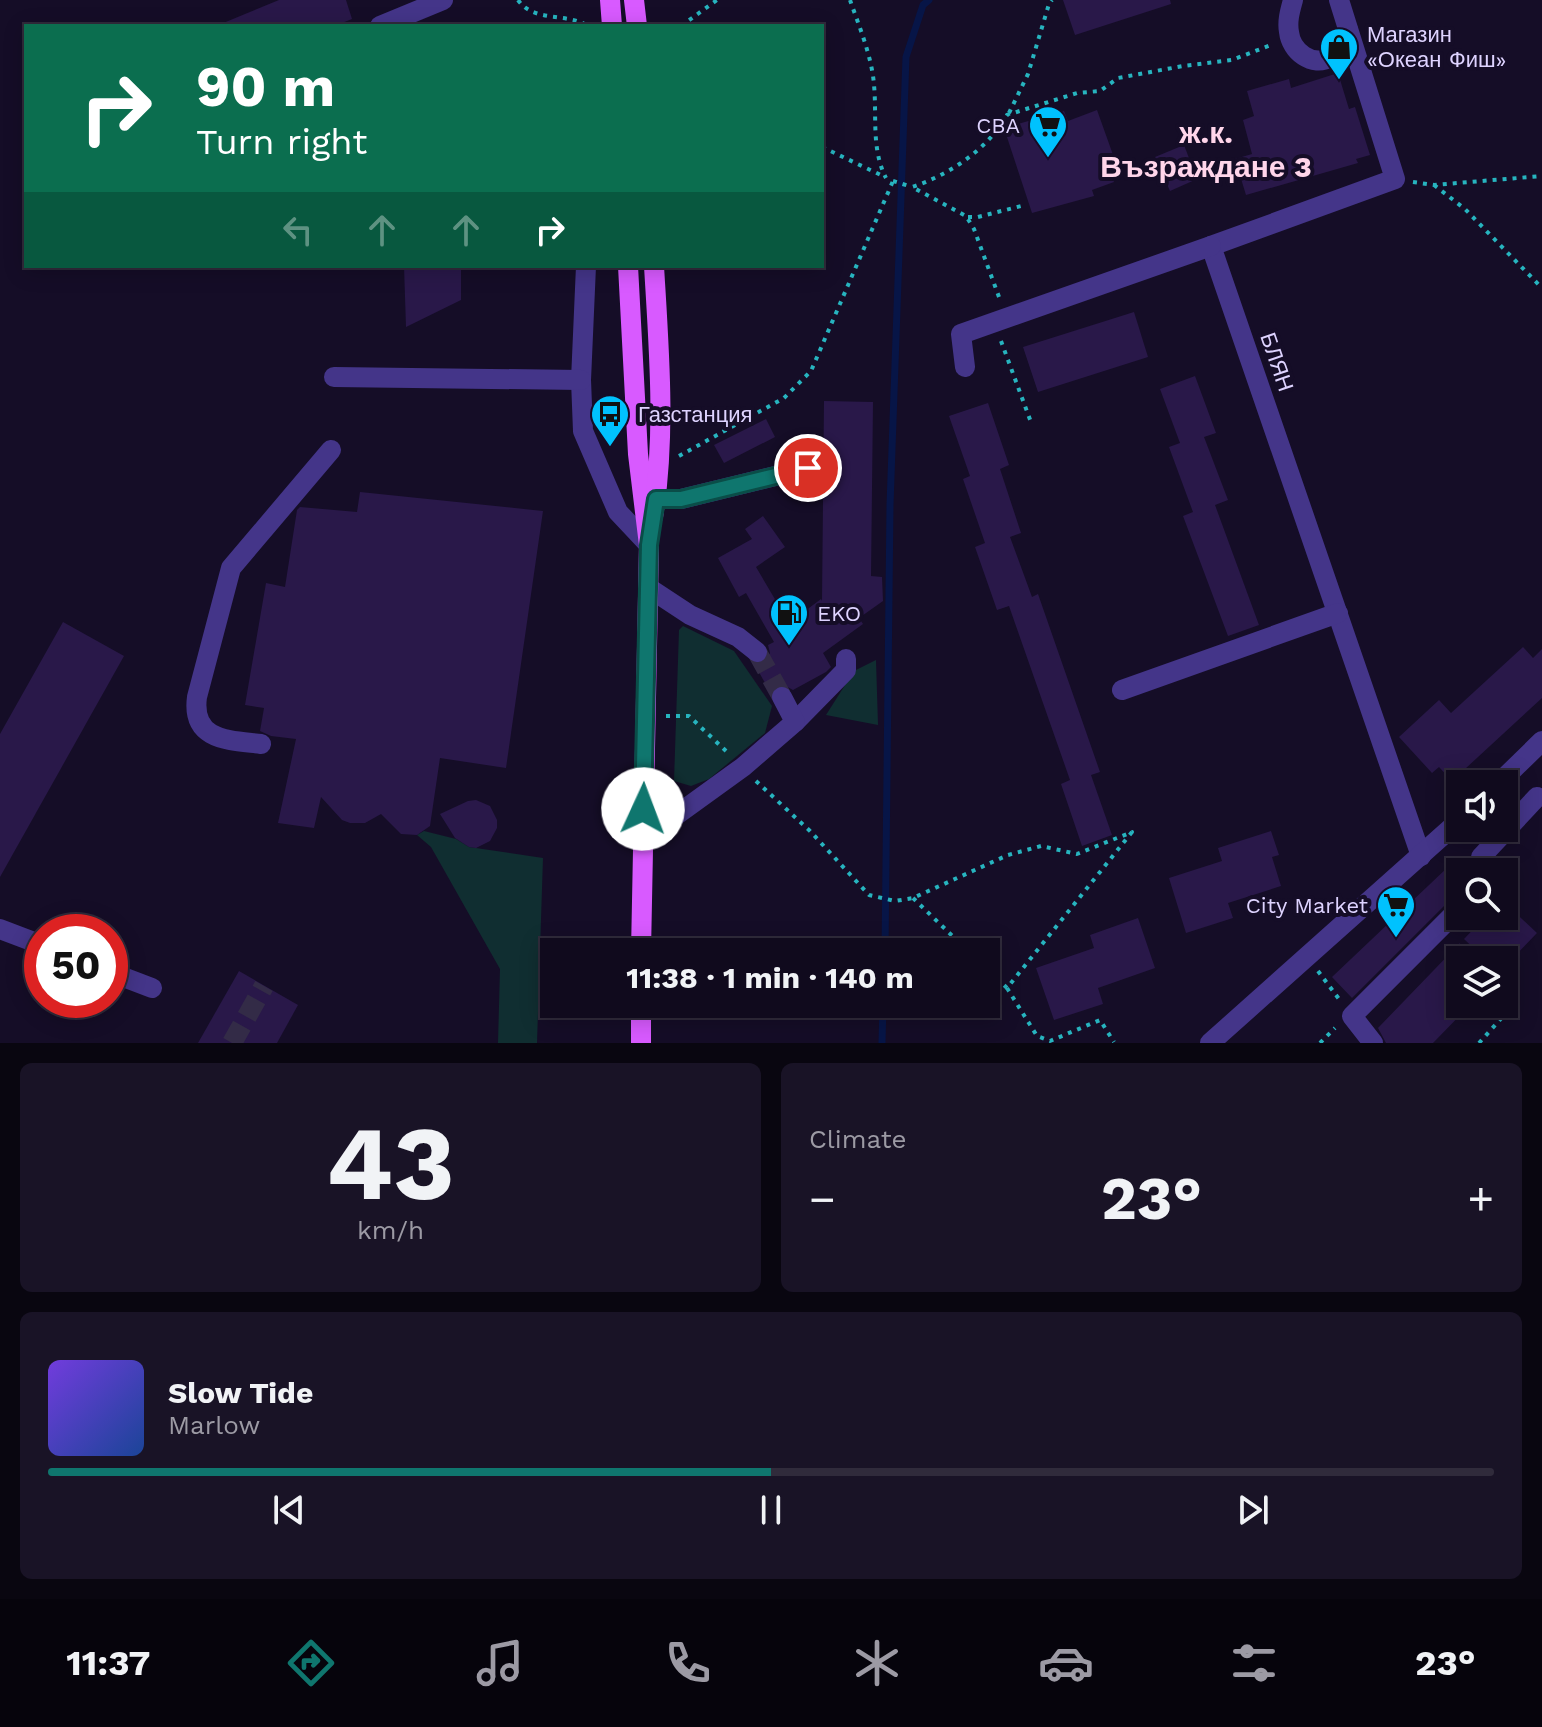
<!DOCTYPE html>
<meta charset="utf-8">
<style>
:root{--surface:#100a1d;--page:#191326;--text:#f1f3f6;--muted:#9c9aa4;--line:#302b3b;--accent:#0f766e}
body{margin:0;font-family:"Work Sans",sans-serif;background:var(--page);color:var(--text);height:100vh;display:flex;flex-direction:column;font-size:30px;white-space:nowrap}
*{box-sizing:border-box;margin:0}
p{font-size:26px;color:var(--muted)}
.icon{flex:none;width:44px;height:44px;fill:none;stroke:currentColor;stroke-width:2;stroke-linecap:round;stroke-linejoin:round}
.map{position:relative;height:1043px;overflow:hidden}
.sheet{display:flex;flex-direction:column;gap:20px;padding:20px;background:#090610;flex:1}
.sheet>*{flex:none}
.guide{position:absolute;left:24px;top:24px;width:800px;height:244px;border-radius:0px;box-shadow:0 4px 20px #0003,0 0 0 2px var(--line);background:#0b6e4f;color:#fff;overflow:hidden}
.tools{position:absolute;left:1446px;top:770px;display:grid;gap:16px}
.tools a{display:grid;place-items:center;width:72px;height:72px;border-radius:0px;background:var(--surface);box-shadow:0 4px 20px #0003,0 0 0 2px var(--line);font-size:40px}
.speed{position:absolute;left:24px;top:914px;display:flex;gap:16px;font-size:40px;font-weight:700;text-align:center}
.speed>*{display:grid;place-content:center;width:104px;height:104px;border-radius:50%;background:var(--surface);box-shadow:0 4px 20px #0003,0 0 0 2px var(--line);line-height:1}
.speed .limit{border:12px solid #d22;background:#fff;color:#111}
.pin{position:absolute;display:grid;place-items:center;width:68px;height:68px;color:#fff;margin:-34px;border:4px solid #fff;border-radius:50%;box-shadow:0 2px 8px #0007}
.me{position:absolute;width:88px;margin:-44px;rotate:2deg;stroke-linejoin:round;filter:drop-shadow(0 0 6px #0008)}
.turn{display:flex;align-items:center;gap:28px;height:168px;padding:0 40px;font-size:36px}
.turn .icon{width:104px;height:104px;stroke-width:2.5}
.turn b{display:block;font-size:56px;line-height:68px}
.lanes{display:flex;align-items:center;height:76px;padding:0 40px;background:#0003;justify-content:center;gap:40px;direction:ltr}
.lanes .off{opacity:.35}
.big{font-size:60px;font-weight:700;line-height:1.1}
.sheet .tile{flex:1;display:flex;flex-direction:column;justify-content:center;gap:12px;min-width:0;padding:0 28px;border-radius:12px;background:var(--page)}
.sheet .dial{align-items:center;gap:0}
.dial b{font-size:104px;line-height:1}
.song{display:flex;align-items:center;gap:24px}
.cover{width:96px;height:96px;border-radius:12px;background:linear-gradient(135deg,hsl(260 70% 55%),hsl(220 70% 35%))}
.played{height:8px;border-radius:4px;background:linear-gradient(90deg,var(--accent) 50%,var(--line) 50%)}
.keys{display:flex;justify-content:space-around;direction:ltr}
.heat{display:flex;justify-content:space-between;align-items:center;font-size:44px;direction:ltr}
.sheet .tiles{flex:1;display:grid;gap:20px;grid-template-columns:1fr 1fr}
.tile:last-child{grid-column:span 2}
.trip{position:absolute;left:540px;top:938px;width:460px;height:80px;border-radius:0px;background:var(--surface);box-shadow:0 4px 20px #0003,0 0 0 2px var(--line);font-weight:700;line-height:80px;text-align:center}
.tab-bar{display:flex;height:128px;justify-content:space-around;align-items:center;background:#06040c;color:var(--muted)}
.tab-bar .icon{width:56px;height:56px}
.tab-bar .on{color:var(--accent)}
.tab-bar b{font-size:36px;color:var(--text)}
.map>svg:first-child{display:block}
.green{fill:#102e31}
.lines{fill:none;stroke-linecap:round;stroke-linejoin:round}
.stream{stroke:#071547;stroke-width:7}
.building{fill:#291849}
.minor-tunnel{stroke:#332b47;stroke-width:20;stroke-dasharray:20 10;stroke-linecap:butt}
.path{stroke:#27b4bf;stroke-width:4;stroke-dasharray:4 6;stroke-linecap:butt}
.minor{stroke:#443589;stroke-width:20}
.major{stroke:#d85aff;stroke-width:20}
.route-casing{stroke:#0a4d48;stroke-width:20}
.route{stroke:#0f766e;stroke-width:14}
.labels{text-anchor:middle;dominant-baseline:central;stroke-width:8;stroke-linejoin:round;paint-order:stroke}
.poi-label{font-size:22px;fill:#ded3ff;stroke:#150d27;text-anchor:start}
.street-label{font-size:22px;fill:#ded3ff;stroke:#150d27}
.district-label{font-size:30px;font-weight:bold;fill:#ffd5ea;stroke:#150d27}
</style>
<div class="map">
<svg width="1542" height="1043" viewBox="0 0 1542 1043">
<rect width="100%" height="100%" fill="#150d27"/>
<g class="green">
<path d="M683,626L734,651L772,706L765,733L709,779L691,786L674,781L679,630Z"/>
<path d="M876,660L878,725L826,715L854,671Z"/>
<path d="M424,831L456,839L469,847L543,858L537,1043H498L500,969L431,847L417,835Z"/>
</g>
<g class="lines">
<g class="stream">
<path d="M885,952L890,505L906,57L923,5L929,0"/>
<path d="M882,1043L883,1004"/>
</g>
</g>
<g class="building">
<path d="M279,0H346L352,19L334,26H216Z"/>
<path d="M1063,0H1170L1171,4L1075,35Z"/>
<path d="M1338,73L1349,109L1355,107L1370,155L1356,159L1358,163L1246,195L1235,159L1252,154L1243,120L1254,116L1247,91L1289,79L1291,88Z"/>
<path d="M1097,110L1117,166L1108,168L1114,182L1092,190L1094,196L1032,213L1004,128L1064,111L1068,121Z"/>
<path d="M1184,145L1197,179L1170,191L1155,157Z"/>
<path d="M404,266H461V300L406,327Z"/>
<path d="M1134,312L1148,357L1038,392L1023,347Z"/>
<path d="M1195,376L1216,433L1204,437L1228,500L1215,505L1259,625L1228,636L1183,516L1193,512L1169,447L1180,443L1160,389Z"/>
<path d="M824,401L873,402L871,576L882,577L883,601L859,618L863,624L823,653L831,667L826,672L793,690L782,684L775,686L770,692L755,665L767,661L770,653L768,645L774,642L746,593L739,597L718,558L752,539L745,529L763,516L785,547L756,567L789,623L821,599L822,601Z"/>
<path d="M988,403L1009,465L1000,469L1021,533L1010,537L1032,597L1038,594L1100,772L1091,775L1112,835L1082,846L1061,784L1070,780L1009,606L997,610L975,547L985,543L963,479L970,476L949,416Z"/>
<path d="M766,419L775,437L724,463L714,445Z"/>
<path d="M360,492L543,511L506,768L440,758L430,826L417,835L401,834L381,814L365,823H350L342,820L321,797L314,828L278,823L296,739L271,736L260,731L264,708L245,705L266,583L285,587L297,510L300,507L357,512Z"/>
<path d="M63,622L124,656L0,877V734Z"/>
<path d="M1523,647L1533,658L1542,649V698L1452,781L1439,767L1432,773L1399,737L1439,700L1451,713Z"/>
<path d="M476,800L490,806L497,820V828L490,841L476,848L469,847L455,838L440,814L468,801Z"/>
<path d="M1271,831L1279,855L1272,857L1281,886L1228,903L1233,918L1186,933L1169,878L1222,861L1218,848Z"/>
<path d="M1448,867L1460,880V895L1451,899L1352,998L1332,977Z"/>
<path d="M1504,902L1537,933L1511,960H1486L1464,939L1486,916H1504Z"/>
<path d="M1138,918L1155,968L1098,988L1103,1004L1054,1020L1036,968L1094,948L1090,935Z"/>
<path d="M1460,943V1004H1471L1433,1043H1386L1378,1028Z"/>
<path d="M239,971L298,1005L277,1043H198Z"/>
</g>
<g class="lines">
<g class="minor-tunnel">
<path d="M757,652L782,697"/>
<path d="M232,1043L264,986"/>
</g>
<g class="path">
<path d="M518,0C534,23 566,12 588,26"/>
<path d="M850,0C859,26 872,57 874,85C877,116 871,149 886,178"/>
<path d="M681,26L717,0"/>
<path d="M1009,113L1028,74L1049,4L1052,0"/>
<path d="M822,147L885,177"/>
<path d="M893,181L912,187"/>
<path d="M1413,182L1434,185L1542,176"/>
<path d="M1434,185L1465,209L1542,288"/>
<path d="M968,217H978L1025,205"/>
<path d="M999,297L974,229L966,216L912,187C949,175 988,149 1007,115L1077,93L1100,91L1118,78L1183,66L1232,60L1271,45"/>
<path d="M1001,341L1032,425"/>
<path d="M679,456L784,398L811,371L893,181"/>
<path d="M666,716H689L727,752"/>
<path d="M756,781L810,831L869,895L895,901L913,898L1008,855L1041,846L1077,854L1132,832L1007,988L986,968"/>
<path d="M913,898L969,952"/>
<path d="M1318,971L1339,999"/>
<path d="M1007,988L1037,1036L1050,1041L1100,1020L1114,1042"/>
<path d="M1320,1043L1335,1028"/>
<path d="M1479,1043L1507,1012"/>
</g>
<g class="minor">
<path d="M1293,0C1290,11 1287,21 1289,32C1291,51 1312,68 1331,57C1340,51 1344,40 1348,30"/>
<path d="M1339,0L1395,179L1211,246L1421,856"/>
<path d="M380,26L443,0"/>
<path d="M586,266L581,380L583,431L618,512L649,545"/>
<path d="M965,367L961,334L1211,246"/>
<path d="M334,377L581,380"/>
<path d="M656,499H681L808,468"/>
<path d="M649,588L690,615L738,637L757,652"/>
<path d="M1122,690L1338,613"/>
<path d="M795,722L846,670V659"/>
<path d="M261,744C229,740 191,741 197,697L231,568L331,450"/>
<path d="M1498,784L1542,741"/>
<path d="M642,840L743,767L795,722L782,697"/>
<path d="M1483,872L1481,857L1537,797"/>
<path d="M0,929L42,945"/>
<path d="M110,972L152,988"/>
<path d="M1210,1043L1460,820"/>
<path d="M1373,1043L1352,1016L1460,908"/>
</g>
<g class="major">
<path d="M610,0L612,26"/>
<path d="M634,0L637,26"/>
<path d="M628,266L638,454L649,545L641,952"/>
<path d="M653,517C666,434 659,350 654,266"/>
<path d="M641,1043V1004"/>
</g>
</g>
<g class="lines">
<g class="route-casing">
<path id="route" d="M643,809L649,545L656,499H681L808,468"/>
</g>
<use href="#route" class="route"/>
</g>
<defs>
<g id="shop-pin" transform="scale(2)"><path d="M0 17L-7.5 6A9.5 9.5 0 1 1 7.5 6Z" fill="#00c2fe" stroke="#150d27"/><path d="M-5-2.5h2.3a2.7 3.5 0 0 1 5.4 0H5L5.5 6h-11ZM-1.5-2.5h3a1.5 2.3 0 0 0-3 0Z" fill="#111"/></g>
<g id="supermarket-pin" transform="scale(2)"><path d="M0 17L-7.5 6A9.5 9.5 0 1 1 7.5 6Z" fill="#00c2fe" stroke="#150d27"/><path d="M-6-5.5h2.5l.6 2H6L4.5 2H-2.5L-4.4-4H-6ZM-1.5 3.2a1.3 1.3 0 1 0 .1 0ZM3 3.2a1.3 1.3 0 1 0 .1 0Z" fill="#111"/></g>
<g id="bus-pin" transform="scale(2)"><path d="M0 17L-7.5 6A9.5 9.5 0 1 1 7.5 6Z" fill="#00c2fe" stroke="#150d27"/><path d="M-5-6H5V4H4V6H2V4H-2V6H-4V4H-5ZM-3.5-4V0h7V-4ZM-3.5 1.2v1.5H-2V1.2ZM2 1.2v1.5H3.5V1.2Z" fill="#111"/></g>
<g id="fuel-pin" transform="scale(2)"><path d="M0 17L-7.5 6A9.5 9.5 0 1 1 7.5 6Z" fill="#00c2fe" stroke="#150d27"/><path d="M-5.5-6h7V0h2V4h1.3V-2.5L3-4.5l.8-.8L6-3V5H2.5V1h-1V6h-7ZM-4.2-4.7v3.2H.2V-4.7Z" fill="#111"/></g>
</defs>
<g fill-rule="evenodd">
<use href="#shop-pin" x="1339" y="47"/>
<use href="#supermarket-pin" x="1048" y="125"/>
<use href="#bus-pin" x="610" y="414"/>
<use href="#fuel-pin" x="789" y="613"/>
<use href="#supermarket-pin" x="1396" y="905"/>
</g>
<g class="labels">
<g class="poi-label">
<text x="1367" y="34">Магазин<tspan x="1367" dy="25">«Океан Фиш»</tspan></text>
<text x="1020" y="125" text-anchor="end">CBA</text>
<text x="638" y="414">Газстанция</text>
<text x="817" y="613">EKO</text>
<text x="1368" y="905" text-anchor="end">City Market</text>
</g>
<g class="street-label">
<text transform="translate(1277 362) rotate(71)">БЛЯН</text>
</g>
<g class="district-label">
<text x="1206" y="132">ж.к.<tspan x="1206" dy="34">Възраждане 3</tspan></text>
</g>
</g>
</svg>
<div class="tools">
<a><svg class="icon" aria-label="sound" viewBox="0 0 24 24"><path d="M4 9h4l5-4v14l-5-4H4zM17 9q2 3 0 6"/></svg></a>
<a><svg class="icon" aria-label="search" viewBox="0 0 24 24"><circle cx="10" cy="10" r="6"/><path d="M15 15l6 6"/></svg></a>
<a><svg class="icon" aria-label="layers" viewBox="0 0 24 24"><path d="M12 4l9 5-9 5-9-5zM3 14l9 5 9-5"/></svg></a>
</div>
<div class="speed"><div class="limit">50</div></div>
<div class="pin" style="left:808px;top:468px;background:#d93025"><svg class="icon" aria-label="arrive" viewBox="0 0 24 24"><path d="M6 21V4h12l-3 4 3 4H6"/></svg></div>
<svg class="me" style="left:643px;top:809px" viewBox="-20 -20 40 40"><circle r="19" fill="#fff"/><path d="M0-13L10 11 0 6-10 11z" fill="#0f766e"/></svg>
<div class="trip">11:38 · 1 min · 140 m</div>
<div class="guide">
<div class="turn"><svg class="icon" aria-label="right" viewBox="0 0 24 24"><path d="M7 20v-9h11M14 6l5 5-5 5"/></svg><div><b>90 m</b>Turn right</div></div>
<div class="lanes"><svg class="icon off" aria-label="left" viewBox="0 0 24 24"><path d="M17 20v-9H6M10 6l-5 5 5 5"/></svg><svg class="icon off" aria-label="ahead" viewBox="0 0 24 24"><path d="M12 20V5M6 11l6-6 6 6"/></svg><svg class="icon off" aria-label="ahead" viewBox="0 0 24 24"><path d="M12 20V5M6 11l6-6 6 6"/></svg><svg class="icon" aria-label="right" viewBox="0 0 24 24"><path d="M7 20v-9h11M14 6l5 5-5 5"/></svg></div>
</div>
</div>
<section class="sheet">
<div class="tiles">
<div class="tile dial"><b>43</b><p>km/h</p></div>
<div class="tile"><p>Climate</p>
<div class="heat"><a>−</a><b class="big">23°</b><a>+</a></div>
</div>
<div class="tile">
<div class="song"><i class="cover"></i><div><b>Slow Tide</b><p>Marlow</p></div></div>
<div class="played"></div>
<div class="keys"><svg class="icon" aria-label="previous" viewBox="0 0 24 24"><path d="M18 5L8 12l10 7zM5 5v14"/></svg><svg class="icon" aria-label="pause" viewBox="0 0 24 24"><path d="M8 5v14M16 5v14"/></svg><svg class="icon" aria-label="next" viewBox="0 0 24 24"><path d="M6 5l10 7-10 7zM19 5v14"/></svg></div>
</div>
</div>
</section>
<nav class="tab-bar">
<b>11:37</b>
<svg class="icon on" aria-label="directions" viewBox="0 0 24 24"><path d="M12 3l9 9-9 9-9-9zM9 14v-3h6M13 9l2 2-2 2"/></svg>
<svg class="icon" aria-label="music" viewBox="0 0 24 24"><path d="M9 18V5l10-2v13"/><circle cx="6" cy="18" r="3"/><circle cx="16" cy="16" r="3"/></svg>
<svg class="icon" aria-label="phone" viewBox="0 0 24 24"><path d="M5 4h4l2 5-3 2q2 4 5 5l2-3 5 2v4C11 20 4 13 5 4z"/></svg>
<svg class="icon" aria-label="climate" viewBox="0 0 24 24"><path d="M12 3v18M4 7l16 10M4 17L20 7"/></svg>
<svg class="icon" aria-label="car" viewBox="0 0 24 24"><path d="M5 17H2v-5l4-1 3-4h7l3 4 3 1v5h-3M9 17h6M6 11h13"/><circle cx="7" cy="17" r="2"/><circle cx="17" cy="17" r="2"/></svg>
<svg class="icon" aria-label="filters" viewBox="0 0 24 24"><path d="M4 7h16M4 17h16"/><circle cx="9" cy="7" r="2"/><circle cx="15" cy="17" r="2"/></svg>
<b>23°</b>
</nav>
